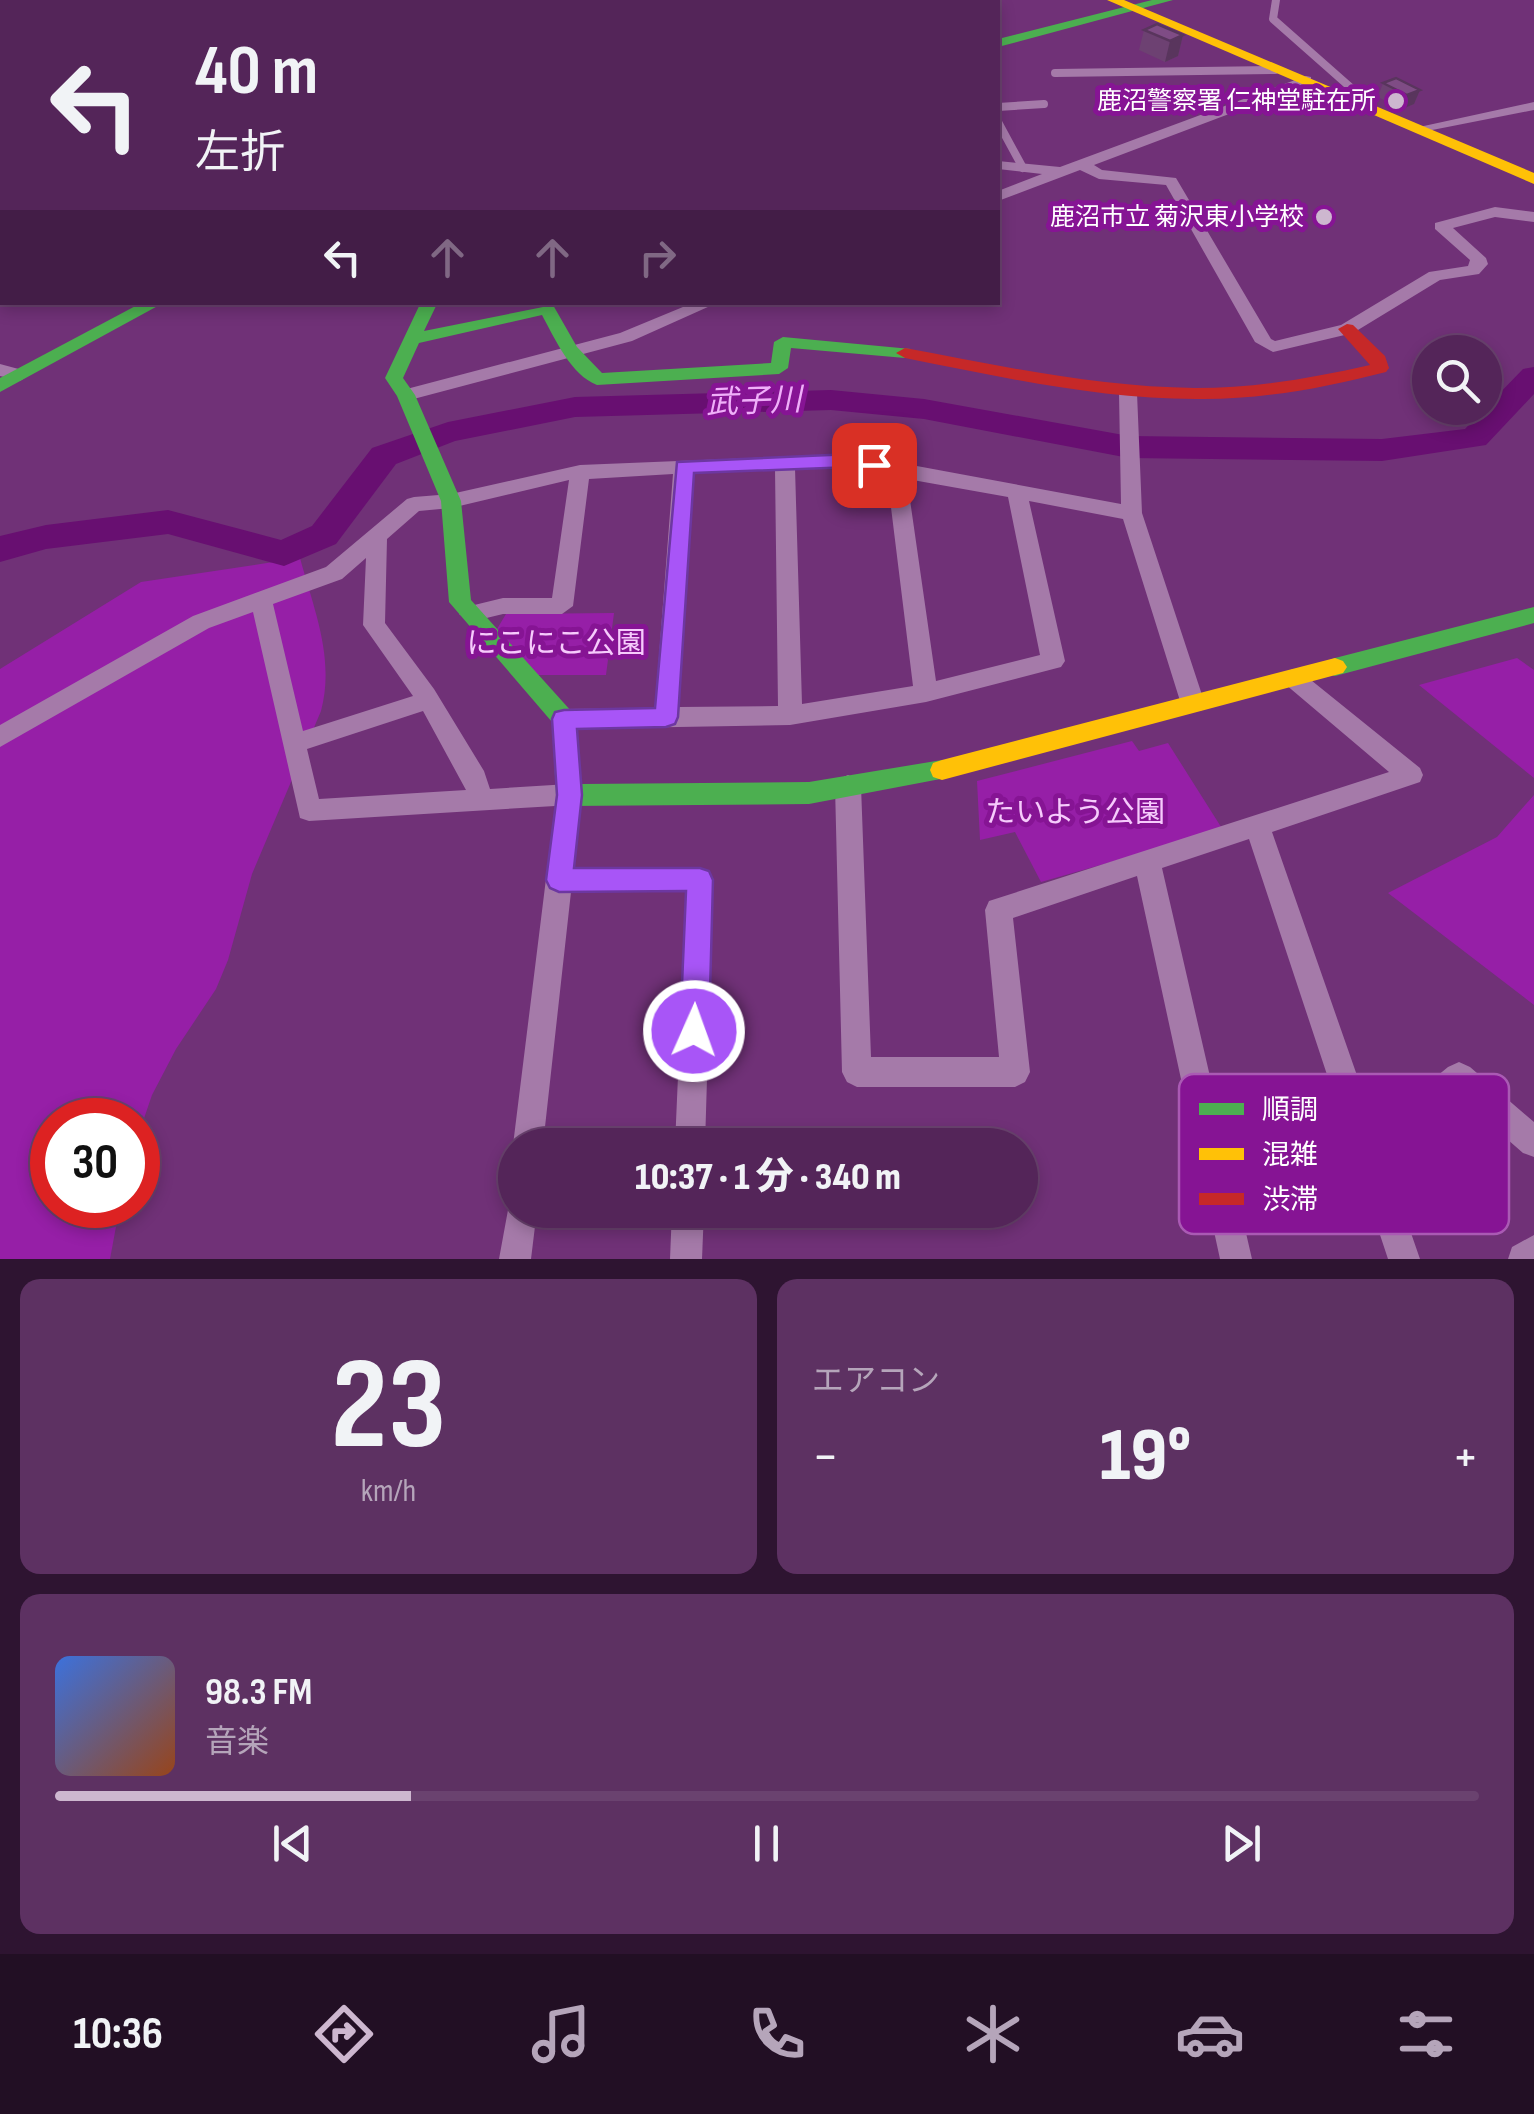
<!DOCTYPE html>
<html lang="ja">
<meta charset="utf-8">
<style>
:root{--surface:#542559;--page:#5d3162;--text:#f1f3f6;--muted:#b5a5ba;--line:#6a426f;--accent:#cdb7cf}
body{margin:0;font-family:"Sofia Sans Condensed","Noto Sans JP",sans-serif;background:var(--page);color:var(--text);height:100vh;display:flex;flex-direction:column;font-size:38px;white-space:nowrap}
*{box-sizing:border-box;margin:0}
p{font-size:32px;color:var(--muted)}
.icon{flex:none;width:55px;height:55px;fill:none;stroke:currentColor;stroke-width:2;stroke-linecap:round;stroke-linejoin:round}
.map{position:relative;height:1259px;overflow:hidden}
.panel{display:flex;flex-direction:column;gap:20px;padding:20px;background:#2e1431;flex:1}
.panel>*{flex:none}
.guide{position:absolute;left:0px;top:0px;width:1000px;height:305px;box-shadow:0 5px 15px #0003,0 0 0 2px var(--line);background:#542559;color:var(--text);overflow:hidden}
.tools{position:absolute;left:1412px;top:335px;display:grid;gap:20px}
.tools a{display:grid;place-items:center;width:90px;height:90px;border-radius:50%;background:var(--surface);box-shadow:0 5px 15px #0003,0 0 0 2px var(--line);font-size:50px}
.speed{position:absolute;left:30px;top:1098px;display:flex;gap:20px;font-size:50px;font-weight:700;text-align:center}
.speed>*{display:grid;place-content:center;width:130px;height:130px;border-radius:50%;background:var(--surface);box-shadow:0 5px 15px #0003,0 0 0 2px var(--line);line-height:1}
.speed .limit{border:15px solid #d22;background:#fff;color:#111}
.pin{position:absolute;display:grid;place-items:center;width:85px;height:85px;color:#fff;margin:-42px;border-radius:20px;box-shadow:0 5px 15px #0006}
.me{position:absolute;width:110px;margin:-55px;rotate:2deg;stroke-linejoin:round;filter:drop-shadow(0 0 8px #0008)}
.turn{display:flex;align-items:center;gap:35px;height:210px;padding:0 30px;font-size:45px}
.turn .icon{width:130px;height:130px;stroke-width:2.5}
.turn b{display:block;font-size:70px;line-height:85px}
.lanes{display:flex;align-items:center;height:95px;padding:0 30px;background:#0003;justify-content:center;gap:50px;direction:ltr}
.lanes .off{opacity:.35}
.big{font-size:75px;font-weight:800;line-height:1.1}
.panel .tile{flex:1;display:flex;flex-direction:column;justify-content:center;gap:15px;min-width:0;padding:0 35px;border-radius:20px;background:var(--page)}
.panel .dial{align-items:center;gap:0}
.dial b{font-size:130px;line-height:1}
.song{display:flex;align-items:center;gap:30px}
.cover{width:120px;height:120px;border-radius:15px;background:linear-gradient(135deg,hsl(220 70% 55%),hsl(20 70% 35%))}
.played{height:10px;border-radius:5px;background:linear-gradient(90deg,var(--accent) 25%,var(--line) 25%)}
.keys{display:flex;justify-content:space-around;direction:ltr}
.heat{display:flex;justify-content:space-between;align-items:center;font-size:55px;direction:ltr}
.panel .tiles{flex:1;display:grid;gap:20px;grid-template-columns:1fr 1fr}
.tile:last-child{grid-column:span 2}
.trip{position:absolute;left:498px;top:1128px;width:540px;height:100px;border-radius:50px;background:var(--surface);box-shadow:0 5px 15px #0003,0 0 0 2px var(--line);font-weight:800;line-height:100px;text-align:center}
.tabs{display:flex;height:160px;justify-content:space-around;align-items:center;background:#220f24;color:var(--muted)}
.tabs .icon{width:70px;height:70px}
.tabs .current{color:var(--accent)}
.tabs b{font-size:45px;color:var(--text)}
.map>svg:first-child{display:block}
.green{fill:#961fa7}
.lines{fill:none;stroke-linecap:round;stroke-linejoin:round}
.river{fill:#680f71;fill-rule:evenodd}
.lane{stroke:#a57aa9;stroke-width:8}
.street{fill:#a57aa9;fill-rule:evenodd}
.fast{fill:#4caf50;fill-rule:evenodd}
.slow{fill:#ffc107;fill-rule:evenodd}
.jam{fill:#c62828;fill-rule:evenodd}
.wall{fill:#6d4172}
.shaded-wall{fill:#59355d}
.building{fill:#7f4c85;stroke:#59355d;stroke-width:2.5}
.route{fill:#a855f7;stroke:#6d37a1;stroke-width:2.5}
.poi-dot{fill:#cdb7cf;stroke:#861494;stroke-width:4}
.labels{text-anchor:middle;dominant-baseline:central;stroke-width:10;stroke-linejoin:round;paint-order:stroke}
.far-poi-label{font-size:25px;fill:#fff;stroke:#861494;text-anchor:end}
.park-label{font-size:30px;fill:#f6cbfc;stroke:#861494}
.water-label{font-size:32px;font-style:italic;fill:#efaff9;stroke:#861494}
.key{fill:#861494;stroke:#aa5ab4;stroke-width:2.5}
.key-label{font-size:28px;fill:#fff}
</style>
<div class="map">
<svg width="1534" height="1259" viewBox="0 0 1534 1259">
<rect width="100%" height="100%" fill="#703177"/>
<g class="green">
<path d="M300,558C314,610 335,658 321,711L252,874L228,960L216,989L176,1049L152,1095L138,1136V1120H52V1205H120L110,1259H0V669L141,582Z"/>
<path d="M614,613L606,675H533L497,629L506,614Z"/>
<path d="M1517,658L1534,670V778L1419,685Z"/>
<path d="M1132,741L1139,751L1168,743L1223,830L1041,882L1015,832L980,840L977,781Z"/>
<path d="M1534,795V1005L1388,893L1497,837Z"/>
</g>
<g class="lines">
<path class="river" d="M1534,367V394L1486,445L1382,461L1129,458L924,419L831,410L575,417L455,441L396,464L336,544L284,566L168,534L46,549L0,562V536L46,525L168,510L281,540L312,526L372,448L448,422L575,397L831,390L924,399L1129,436L1382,439L1465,429L1523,369Z"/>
<g class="lane">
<path d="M1276,0L1273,19L1358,94L1362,104"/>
<path d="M1055,73L1275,70"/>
<path d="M998,107L1044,104"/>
<path d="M998,122L1023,168"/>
</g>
<g class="street">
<path d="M1306,76L1311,77V83L1094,165L1102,170L1176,178L1271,339L1275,341L1341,325L1429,272L1468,266L1470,260L1435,229V223L1495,207L1534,212V222L1495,217L1453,228L1486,258L1488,264L1479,274L1440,280L1353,333L1273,352L1255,342L1166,185L1099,179L1080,170L998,201V191L1042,174L998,169V161L1060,167Z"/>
<path d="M1534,102V110L1417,133L1410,129Z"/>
<rect x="0" y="267" width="2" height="10"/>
<path d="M695,302H719L632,341L406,401L397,395L399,391L620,333Z"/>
<path d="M0,364L26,371L29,375L20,381L0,376Z"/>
<path d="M1128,387L1137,393L1142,513L1205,704L1201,711H1185L1181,704L1123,519L1029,501L1065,661L1061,667L926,702L790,725L564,729L556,726L552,719L556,712L564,709L655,708L673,474L589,479L573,606L562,614H503L470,622L459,614L462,608L503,598H552L569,480L451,508L419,511L387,539L385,623L434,689L484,771L490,789L569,784L578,787L582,795L574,868H700L709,872L713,880L705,1145H675L686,892H571L543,1145H515V1151L513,1145L555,806L309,821L300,818L253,612L209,628L0,747V725L193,616L326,567L407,499L414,497L451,494L580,465L852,454L1121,504L1119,393ZM795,468H852L887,475L913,686L802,704ZM775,469L778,706L679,707L694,473ZM907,479L1008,497L1040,655L936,681ZM366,558L363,625L413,696L303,731L273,604L342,579ZM423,711L466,790L319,799L307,749Z"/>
<path d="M1293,669L1301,672L1420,768L1423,775L1420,782L1272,832L1375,1127L1448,1067L1459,1062L1470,1067L1534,1122V1157L1523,1153L1459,1097L1385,1158L1420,1259H1388L1249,839L1162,868L1252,1259H1220L1137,876L1013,918L1030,1072L1025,1082L1015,1087H857L847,1082L842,1072L835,786L839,779L848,775L857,779L861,786L871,1057H999L985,910L989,901L1389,772L1285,684L1281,678L1285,672Z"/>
<path d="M515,1197V1210H537L531,1259H499L510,1199Z"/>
<path d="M672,1210H704L702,1259H670Z"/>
<path d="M1534,1235V1259H1508L1512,1247Z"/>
</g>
<g class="fast">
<path d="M1152,0H1173L998,47V39Z"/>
<path d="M143,302H165L0,392V378Z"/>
<path d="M421,302H433L436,306L424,331L553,305L577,347L602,373L771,363L774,342L783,337L911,349V357L905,358L791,348L788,368L779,374L597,385C571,375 555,339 542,315L419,343L403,378L415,395L461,501L471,600L572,712L581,784L809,782L942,760L951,763L954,770L951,777L809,804L569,806L560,803L556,795L552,722L449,602L441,501L397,396L385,378Z"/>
<path d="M1534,607V623L1335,676L1327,673L1323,667L1327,661L1335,658Z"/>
</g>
<g class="slow">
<path d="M1107,0H1124L1534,173V184Z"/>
<path d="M1335,658L1343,661L1347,667L1343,673L942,780L933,777L930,770L933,763L942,760Z"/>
</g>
<path class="jam" d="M1347,324L1353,325L1385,356L1389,368L1386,372C1324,388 1260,400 1196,399C1098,399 1001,377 905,358L896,353L905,348C1001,366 1097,387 1195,388C1255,388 1313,378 1370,365L1338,329Z"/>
</g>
<g class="wall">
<path d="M1144,30L1183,35L1178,56L1165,62L1139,50Z"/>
<path d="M1383,83L1420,90L1414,104L1402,109L1378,97Z"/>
</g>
<g class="shaded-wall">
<path d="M1183,35L1178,56L1165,62L1170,41Z"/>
<path d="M1420,90L1414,104L1402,109L1407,95Z"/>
</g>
<g class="building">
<path d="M1157,24L1183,35L1170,41L1144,30Z"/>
<path d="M1396,78L1420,90L1407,95L1383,83Z"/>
</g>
<path class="route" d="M852,454L881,461L884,465L874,472L852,467L694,473L678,717L675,724L666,727L577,729L582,795L574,868H700L709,871L713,880L709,1031L705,1041L694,1046L684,1041L680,1031L686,891L559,892L550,888L546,880L557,795L552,719L555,712L564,710L655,708L677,462Z"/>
<g class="poi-dot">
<circle cx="1396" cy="101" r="10"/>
<circle cx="1324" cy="217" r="10"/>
</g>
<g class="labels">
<g class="far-poi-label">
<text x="1376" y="101">鹿沼警察署 仁神堂駐在所</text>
<text x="1304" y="217">鹿沼市立 菊沢東小学校</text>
</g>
<g class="park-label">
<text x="556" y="644">にこにこ公園</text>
<text x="1075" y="813">たいよう公園</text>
</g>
<g class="water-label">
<text transform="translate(754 402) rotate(-2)">武子川</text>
</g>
</g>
<rect x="1179" y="1074" width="330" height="160" rx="15" class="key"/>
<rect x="1199" y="1103" width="45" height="12" fill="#4caf50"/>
<rect x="1199" y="1148" width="45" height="12" fill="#ffc107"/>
<rect x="1199" y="1193" width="45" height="12" fill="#c62828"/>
<g class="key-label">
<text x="1262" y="1119">順調</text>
<text x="1262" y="1164">混雑</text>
<text x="1262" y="1209">渋滞</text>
</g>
</svg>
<div class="tools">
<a><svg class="icon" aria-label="search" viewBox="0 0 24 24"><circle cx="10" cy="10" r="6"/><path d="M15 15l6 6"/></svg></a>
</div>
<div class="speed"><div class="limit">30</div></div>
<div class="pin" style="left:874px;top:465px;background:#d93025"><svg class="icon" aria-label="arrive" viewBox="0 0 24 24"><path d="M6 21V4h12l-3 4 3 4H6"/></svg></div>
<svg class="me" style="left:694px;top:1031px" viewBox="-20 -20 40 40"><circle r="17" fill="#a855f7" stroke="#fff" stroke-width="3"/><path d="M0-11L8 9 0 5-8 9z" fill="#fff"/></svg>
<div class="trip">10:37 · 1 分 · 340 m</div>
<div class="guide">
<div class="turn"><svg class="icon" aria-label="left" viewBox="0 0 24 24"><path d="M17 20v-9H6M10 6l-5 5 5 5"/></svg><div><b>40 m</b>左折</div></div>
<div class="lanes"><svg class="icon" aria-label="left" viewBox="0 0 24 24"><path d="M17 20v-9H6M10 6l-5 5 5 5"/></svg><svg class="icon off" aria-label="ahead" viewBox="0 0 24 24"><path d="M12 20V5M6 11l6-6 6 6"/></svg><svg class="icon off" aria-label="ahead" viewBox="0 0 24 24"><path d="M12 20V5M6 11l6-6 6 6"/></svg><svg class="icon off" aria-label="right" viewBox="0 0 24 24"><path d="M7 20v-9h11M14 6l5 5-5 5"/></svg></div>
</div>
</div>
<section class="panel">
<div class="tiles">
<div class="tile dial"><b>23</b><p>km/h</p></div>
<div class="tile"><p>エアコン</p>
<div class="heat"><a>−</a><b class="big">19°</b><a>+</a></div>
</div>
<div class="tile">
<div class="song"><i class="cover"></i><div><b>98.3 FM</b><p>音楽</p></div></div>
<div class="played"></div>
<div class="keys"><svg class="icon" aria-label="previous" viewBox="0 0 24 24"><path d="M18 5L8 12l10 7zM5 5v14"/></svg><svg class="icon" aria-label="pause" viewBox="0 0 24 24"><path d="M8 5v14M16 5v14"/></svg><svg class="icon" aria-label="next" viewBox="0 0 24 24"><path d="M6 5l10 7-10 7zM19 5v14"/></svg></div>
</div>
</div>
</section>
<nav class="tabs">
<b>10:36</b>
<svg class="icon current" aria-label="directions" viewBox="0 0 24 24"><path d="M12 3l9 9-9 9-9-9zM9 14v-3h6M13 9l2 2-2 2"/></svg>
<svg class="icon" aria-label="music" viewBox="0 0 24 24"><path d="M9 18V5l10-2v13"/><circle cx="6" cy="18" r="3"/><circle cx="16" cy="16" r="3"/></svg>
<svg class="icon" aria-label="phone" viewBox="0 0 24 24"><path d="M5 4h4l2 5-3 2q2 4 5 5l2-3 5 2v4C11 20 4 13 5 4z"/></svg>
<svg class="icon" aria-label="climate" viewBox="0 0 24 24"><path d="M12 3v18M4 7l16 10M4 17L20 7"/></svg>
<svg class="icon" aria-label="car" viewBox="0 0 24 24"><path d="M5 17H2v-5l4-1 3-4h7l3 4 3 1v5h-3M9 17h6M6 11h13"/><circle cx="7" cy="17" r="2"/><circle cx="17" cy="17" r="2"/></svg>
<svg class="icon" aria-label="filters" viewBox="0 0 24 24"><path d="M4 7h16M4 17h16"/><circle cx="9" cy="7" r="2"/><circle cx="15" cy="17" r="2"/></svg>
</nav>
